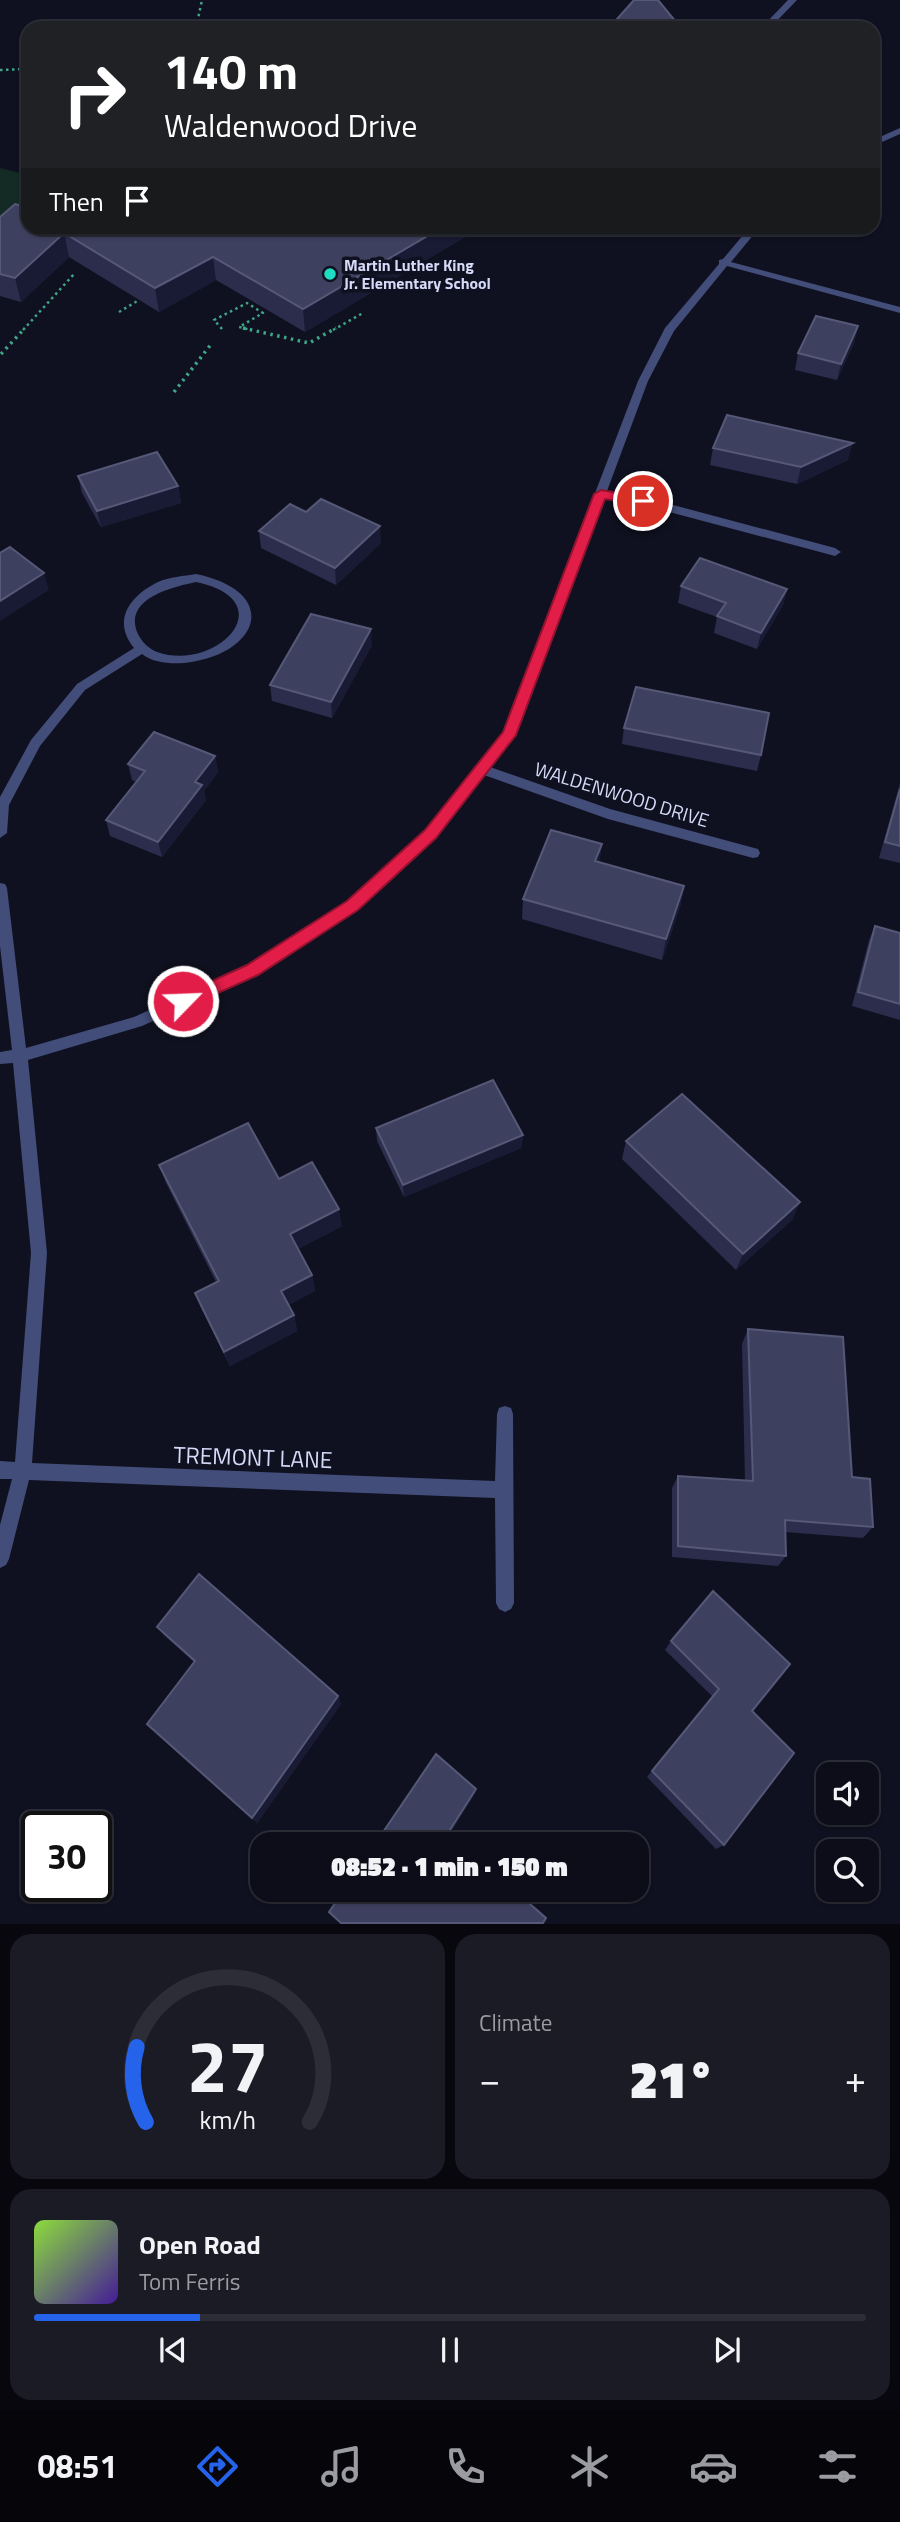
<!DOCTYPE html>
<meta charset="utf-8">
<style>
:root{--surface:#0c0d18;--page:#1a1b25;--text:#f1f3f6;--muted:#9a9ca2;--line:#2c2d37;--accent:#2563eb}
body{margin:0;font-family:"Titillium Web",sans-serif;background:var(--page);color:var(--text);height:100vh;display:flex;flex-direction:column;font-size:26px;white-space:nowrap}
*{box-sizing:border-box;margin:0}
p{font-size:23px;color:var(--muted)}
.icon{flex:none;width:38px;height:38px;fill:none;stroke:currentColor;stroke-width:2;stroke-linecap:round;stroke-linejoin:round}
.map{position:relative;height:1924px;overflow:hidden}
.panel{display:flex;flex-direction:column;gap:10px;padding:10px;background:#07070d;flex:1}
.panel>*{flex:none}
.guide{position:absolute;left:21px;top:21px;width:859px;height:214px;border-radius:21px;box-shadow:0 2px 5px #0004,0 0 0 2px var(--line);background:#202124;color:#fff;overflow:hidden}
.controls{position:absolute;left:816px;top:1762px;display:grid;gap:14px}
.controls a{display:grid;place-items:center;width:63px;height:63px;border-radius:14px;background:var(--surface);box-shadow:0 2px 5px #0004,0 0 0 2px var(--line);font-size:35px}
.speed{position:absolute;left:21px;top:1811px;display:flex;gap:14px;font-size:35px;font-weight:700;text-align:center}
.speed>*{display:grid;place-content:center;width:91px;height:91px;border-radius:50%;background:var(--surface);box-shadow:0 2px 5px #0004,0 0 0 2px var(--line);line-height:1}
.speed .limit{border:4px solid #111;border-radius:10px;background:#fff;color:#111}
.pin{position:absolute;display:grid;place-items:center;width:60px;height:60px;color:#fff;margin:-30px;border:4px solid #fff;border-radius:50%;box-shadow:0 2px 7px #0007}
.me{position:absolute;width:77px;margin:-38px;rotate:66deg;stroke-linejoin:round;filter:drop-shadow(0 0 5px #0008)}
.turn{display:flex;align-items:center;gap:24px;height:147px;padding:0 28px;font-size:32px}
.turn .icon{width:91px;height:91px;stroke-width:2.5}
.turn b{display:block;font-size:49px;line-height:60px}
.then{display:flex;align-items:center;height:66px;padding:0 28px;background:#0003;gap:14px;font-size:26px}
.big{font-size:52px;font-weight:800;line-height:1.1}
.panel .widget{flex:1;display:flex;flex-direction:column;justify-content:center;gap:10px;min-width:0;padding:0 24px;border-radius:21px;background:var(--page)}
.panel .dial{align-items:center;gap:0}
.dial svg{height:182px;overflow:visible;fill:none;stroke:var(--line);stroke-width:7;stroke-linecap:round;text-anchor:middle}
.dial text{fill:var(--text);stroke:none}
.song{display:flex;align-items:center;gap:21px}
.cover{width:84px;height:84px;border-radius:10px;background:linear-gradient(135deg,hsl(90 70% 55%),hsl(260 70% 35%))}
.played{height:7px;border-radius:4px;background:linear-gradient(90deg,var(--accent) 20%,var(--line) 20%)}
.keys{display:flex;justify-content:space-around;direction:ltr}
.heat{display:flex;justify-content:space-between;align-items:center;font-size:38px;direction:ltr}
.panel .tiles{flex:1;display:grid;gap:10px;grid-template-columns:1fr 1fr}
.widget:last-child{grid-column:span 2}
.trip{position:absolute;left:250px;top:1832px;width:399px;height:70px;border-radius:21px;background:var(--surface);box-shadow:0 2px 5px #0004,0 0 0 2px var(--line);font-weight:800;line-height:70px;text-align:center}
.menu{display:flex;height:112px;justify-content:space-around;align-items:center;background:#05050a;color:var(--muted)}
.menu .icon{width:49px;height:49px}
.menu .selected{color:var(--accent)}
.menu b{font-size:32px;color:var(--text)}
.map>svg:first-child{display:block}
.green{fill:#142a24}
.lines{fill:none;stroke-linecap:round;stroke-linejoin:round}
.path-far1{stroke:#3ea586;stroke-width:2.5;stroke-dasharray:2.5 3.5;stroke-linecap:butt}
.path{stroke:#3ea586;stroke-width:3.5;stroke-dasharray:2.5 4.5;stroke-linecap:butt}
.street{fill:#424d79;fill-rule:evenodd}
.wall{fill:#2c2d4c}
.shaded-wall{fill:#191a33}
.building{fill:#3e405f;stroke:#565877;stroke-width:2}
.route{fill:#e11d48;stroke:#92132f;stroke-width:2}
.poi-dot{fill:#1eddc2;stroke:#101120;stroke-width:2.5}
.labels{text-anchor:middle;dominant-baseline:central;stroke-width:7;stroke-linejoin:round;paint-order:stroke}
.far-poi-label{font-size:16px;font-weight:bold;fill:#d6daf9;stroke:#101120;text-anchor:start}
.street-label{font-size:19px;fill:#d6daf9;stroke:#101120}
.near-street-label{font-size:23px;fill:#d6daf9;stroke:#101120}
</style>
<div class="map">
<svg width="900" height="1924" viewBox="0 0 900 1924">
<rect width="100%" height="100%" fill="#101120"/>
<path class="green" d="M0,168L28,175V219L0,222Z"/>
<g class="lines">
<g class="path-far1">
<path d="M196,28L202,0"/>
<path d="M0,70L28,69"/>
<path d="M119,312L139,300"/>
<path d="M222,329L214,320L247,303L263,313L239,327L251,330"/>
<path d="M23,330L75,273"/>
<path d="M333,330L363,313"/>
</g>
<g class="path">
<path d="M243,328L309,343L336,328"/>
<path d="M1,354L25,328"/>
<path d="M174,392L212,343"/>
</g>
<g class="street">
<path d="M788,0H797L770,28H761Z"/>
<path d="M900,128V134L873,146V140Z"/>
<path d="M749,228H759L731,262L900,307V313L727,266L674,331L648,381L607,491L643,497L835,548L841,552L835,556L643,505L604,498L515,735L490,767L610,809L758,849L760,853L758,857L753,858L608,819L484,775L435,838L357,909L257,974L142,1026L28,1060L47,1253L32,1463L495,1481L497,1414L499,1408L505,1406L511,1408L513,1414L514,1603L511,1609L505,1612L499,1609L496,1603L495,1498L29,1480L9,1559L6,1565L0,1568V1525L12,1479H0V1461L15,1462L31,1253L13,1063L0,1064V1052L12,1050L0,946V883L5,884L7,888L26,1048L134,1017L247,966L347,901L425,830L503,733L638,381L665,328L719,264V260L723,259Z"/>
<path d="M196,574C282,592 260,655 184,663C171,664 153,663 142,654L85,690L40,746L9,805L7,833L0,838V797L31,740L77,684L134,648C111,620 131,595 158,582C169,577 184,576 196,574ZM196,582C285,601 217,673 157,652C149,649 142,642 138,634C122,599 172,587 196,582Z"/>
</g>
</g>
<g class="wall">
<path d="M0,217L28,228H480L305,332L216,280L159,312L69,257L21,302L0,296Z"/>
<path d="M858,326L854,343L837,380L795,370L798,353Z"/>
<path d="M713,448L848,460L797,484L710,465Z"/>
<path d="M78,476L178,486L181,503L101,527L82,493Z"/>
<path d="M306,512L381,543L336,585L261,548L259,531Z"/>
<path d="M681,586L787,589L783,605L757,649L714,633L717,617L678,603Z"/>
<path d="M372,645L332,718L272,701L270,685Z"/>
<path d="M624,728L761,755L757,771L622,744Z"/>
<path d="M215,756L218,772L204,791L206,800L162,857L110,836L106,820L136,782L132,780L128,764Z"/>
<path d="M900,783V863L879,858Z"/>
<path d="M602,844L599,863L684,886L680,907L662,960L522,919L523,899Z"/>
<path d="M875,926L900,933V1020L852,1006L869,940Z"/>
<path d="M376,1128L523,1135L521,1148L404,1197L377,1141Z"/>
<path d="M626,1141L793,1219L736,1270L622,1159Z"/>
<path d="M159,1165L279,1179L342,1226L298,1249L312,1275L315,1291L288,1305L294,1315L297,1331L230,1366L201,1308L195,1293L216,1282L166,1183Z"/>
<path d="M748,1329L852,1477L873,1527L863,1538L785,1532L786,1556L778,1566L672,1557V1488L678,1476L745,1481L742,1344Z"/>
<path d="M157,1627L338,1696L341,1704L257,1823L252,1818L194,1662L164,1635Z"/>
<path d="M671,1641L752,1711L724,1845L716,1849L647,1777L712,1696L665,1650Z"/>
</g>
<g class="shaded-wall">
<path d="M441,228H480L305,332L303,309Z"/>
<path d="M64,233L69,257L21,302L15,278Z"/>
<path d="M213,257L216,280L159,312L155,288Z"/>
<path d="M858,326L854,343L837,380L841,364Z"/>
<path d="M853,443L848,460L797,484L801,467Z"/>
<path d="M178,486L181,503L101,527L97,511Z"/>
<path d="M380,526L381,543L336,585L335,568Z"/>
<path d="M44,573L49,590L0,621V601Z"/>
<path d="M787,589L783,605L757,649L761,633Z"/>
<path d="M371,629L372,645L332,718L331,702Z"/>
<path d="M215,756L218,772L204,791L206,800L162,857L158,842L195,782Z"/>
<path d="M602,844L599,865L595,861Z"/>
<path d="M684,886L680,907L662,960L666,939Z"/>
<path d="M523,1135L521,1148L404,1197L403,1185Z"/>
<path d="M800,1202L793,1219L736,1270L743,1254Z"/>
<path d="M339,1209L342,1226L294,1251L290,1234Z"/>
<path d="M312,1275L315,1291L285,1307L281,1291Z"/>
<path d="M294,1315L297,1331L230,1366L224,1352Z"/>
<path d="M338,1696L341,1704L257,1823L252,1818Z"/>
<path d="M476,1789L475,1794L448,1837V1833Z"/>
</g>
<g class="building">
<path d="M634,0H658L681,28H610V27Z"/>
<path d="M15,204L28,208V228H441L303,309L213,257L155,288L64,233L15,278L0,274V217Z"/>
<path d="M816,316L858,326L841,364L798,353Z"/>
<path d="M727,415L853,443L801,467L713,448Z"/>
<path d="M157,452L178,486L97,511L78,476Z"/>
<path d="M321,499L380,526L335,568L259,531L290,504L306,512Z"/>
<path d="M10,547L44,573L0,601V553Z"/>
<path d="M700,558L787,589L761,633L717,616L726,603L681,586Z"/>
<path d="M311,614L371,629L331,702L270,685Z"/>
<path d="M636,687L769,713L761,755L624,728Z"/>
<path d="M154,732L215,756L195,782L202,785L158,842L106,820L145,771L128,764Z"/>
<path d="M900,789V846L885,842Z"/>
<path d="M551,830L602,844L595,861L684,886L666,939L523,899Z"/>
<path d="M875,926L900,933V1004L858,992Z"/>
<path d="M493,1080L523,1135L403,1185L376,1128Z"/>
<path d="M682,1094L800,1202L743,1254L626,1141Z"/>
<path d="M248,1123L279,1179L312,1162L339,1209L290,1234L312,1275L281,1291L294,1315L224,1352L195,1293L219,1281L159,1165Z"/>
<path d="M748,1329L843,1337L852,1477L870,1479L873,1527L785,1520L786,1556L678,1546V1476L753,1481Z"/>
<path d="M199,1574L338,1696L252,1818L147,1724L195,1661L157,1627Z"/>
<path d="M713,1591L790,1664L752,1711L794,1753L724,1845L652,1771L719,1689L671,1641Z"/>
<path d="M436,1754L476,1789L448,1833L461,1844H375Z"/>
<path d="M344,1890H514L546,1918L543,1923H341L329,1912Z"/>
</g>
<path class="route" d="M601,490L643,497L649,501L643,505L605,499L516,735L436,838L358,910L258,975L189,1006H177V997L247,965L347,901L425,830L503,732L594,494Z"/>
<circle class="poi-dot" cx="330" cy="274" r="7"/>
<g class="labels">
<g class="far-poi-label">
<text x="344" y="265">Martin Luther King<tspan x="344" dy="18">Jr. Elementary School</tspan></text>
</g>
<g class="street-label">
<text transform="translate(622 794) rotate(17)">WALDENWOOD DRIVE</text>
</g>
<g class="near-street-label">
<text transform="translate(253 1457) rotate(2)">TREMONT LANE</text>
</g>
</g>
</svg>
<div class="controls">
<a><svg class="icon" aria-label="sound" viewBox="0 0 24 24"><path d="M4 9h4l5-4v14l-5-4H4zM17 9q2 3 0 6"/></svg></a>
<a><svg class="icon" aria-label="search" viewBox="0 0 24 24"><circle cx="10" cy="10" r="6"/><path d="M15 15l6 6"/></svg></a>
</div>
<div class="speed"><div class="limit">30</div></div>
<div class="pin" style="left:643px;top:501px;background:#d93025"><svg class="icon" aria-label="arrive" viewBox="0 0 24 24"><path d="M6 21V4h12l-3 4 3 4H6"/></svg></div>
<svg class="me" style="left:183px;top:1001px" viewBox="-20 -20 40 40"><circle r="17" fill="#e11d48" stroke="#fff" stroke-width="3"/><path d="M0-11L8 9 0 5-8 9z" fill="#fff"/></svg>
<div class="trip">08:52 · 1 min · 150 m</div>
<div class="guide">
<div class="turn"><svg class="icon" aria-label="right" viewBox="0 0 24 24"><path d="M7 20v-9h11M14 6l5 5-5 5"/></svg><div><b>140 m</b>Waldenwood Drive</div></div>
<div class="then">Then<svg class="icon" aria-label="arrive" viewBox="0 0 24 24"><path d="M6 21V4h12l-3 4 3 4H6"/></svg></div>
</div>
</div>
<section class="panel">
<div class="tiles">
<div class="widget dial"><svg viewBox="0 0 100 80">
<path d="M14 69A42 42 0 1 1 86 69"/>
<path d="M14 69A42 42 0 0 1 10 36" stroke="#2563eb"/>
<text x="50" y="56" font-size="32" font-weight="700">27</text>
<text x="50" y="72" font-size="11">km/h</text>
</svg></div>
<div class="widget"><p>Climate</p>
<div class="heat"><a>−</a><b class="big">21°</b><a>+</a></div>
</div>
<div class="widget">
<div class="song"><i class="cover"></i><div><b>Open Road</b><p>Tom Ferris</p></div></div>
<div class="played"></div>
<div class="keys"><svg class="icon" aria-label="previous" viewBox="0 0 24 24"><path d="M18 5L8 12l10 7zM5 5v14"/></svg><svg class="icon" aria-label="pause" viewBox="0 0 24 24"><path d="M8 5v14M16 5v14"/></svg><svg class="icon" aria-label="next" viewBox="0 0 24 24"><path d="M6 5l10 7-10 7zM19 5v14"/></svg></div>
</div>
</div>
</section>
<nav class="menu">
<b>08:51</b>
<svg class="icon selected" aria-label="directions" viewBox="0 0 24 24"><path d="M12 3l9 9-9 9-9-9zM9 14v-3h6M13 9l2 2-2 2"/></svg>
<svg class="icon" aria-label="music" viewBox="0 0 24 24"><path d="M9 18V5l10-2v13"/><circle cx="6" cy="18" r="3"/><circle cx="16" cy="16" r="3"/></svg>
<svg class="icon" aria-label="phone" viewBox="0 0 24 24"><path d="M5 4h4l2 5-3 2q2 4 5 5l2-3 5 2v4C11 20 4 13 5 4z"/></svg>
<svg class="icon" aria-label="climate" viewBox="0 0 24 24"><path d="M12 3v18M4 7l16 10M4 17L20 7"/></svg>
<svg class="icon" aria-label="car" viewBox="0 0 24 24"><path d="M5 17H2v-5l4-1 3-4h7l3 4 3 1v5h-3M9 17h6M6 11h13"/><circle cx="7" cy="17" r="2"/><circle cx="17" cy="17" r="2"/></svg>
<svg class="icon" aria-label="filters" viewBox="0 0 24 24"><path d="M4 7h16M4 17h16"/><circle cx="9" cy="7" r="2"/><circle cx="15" cy="17" r="2"/></svg>
</nav>
